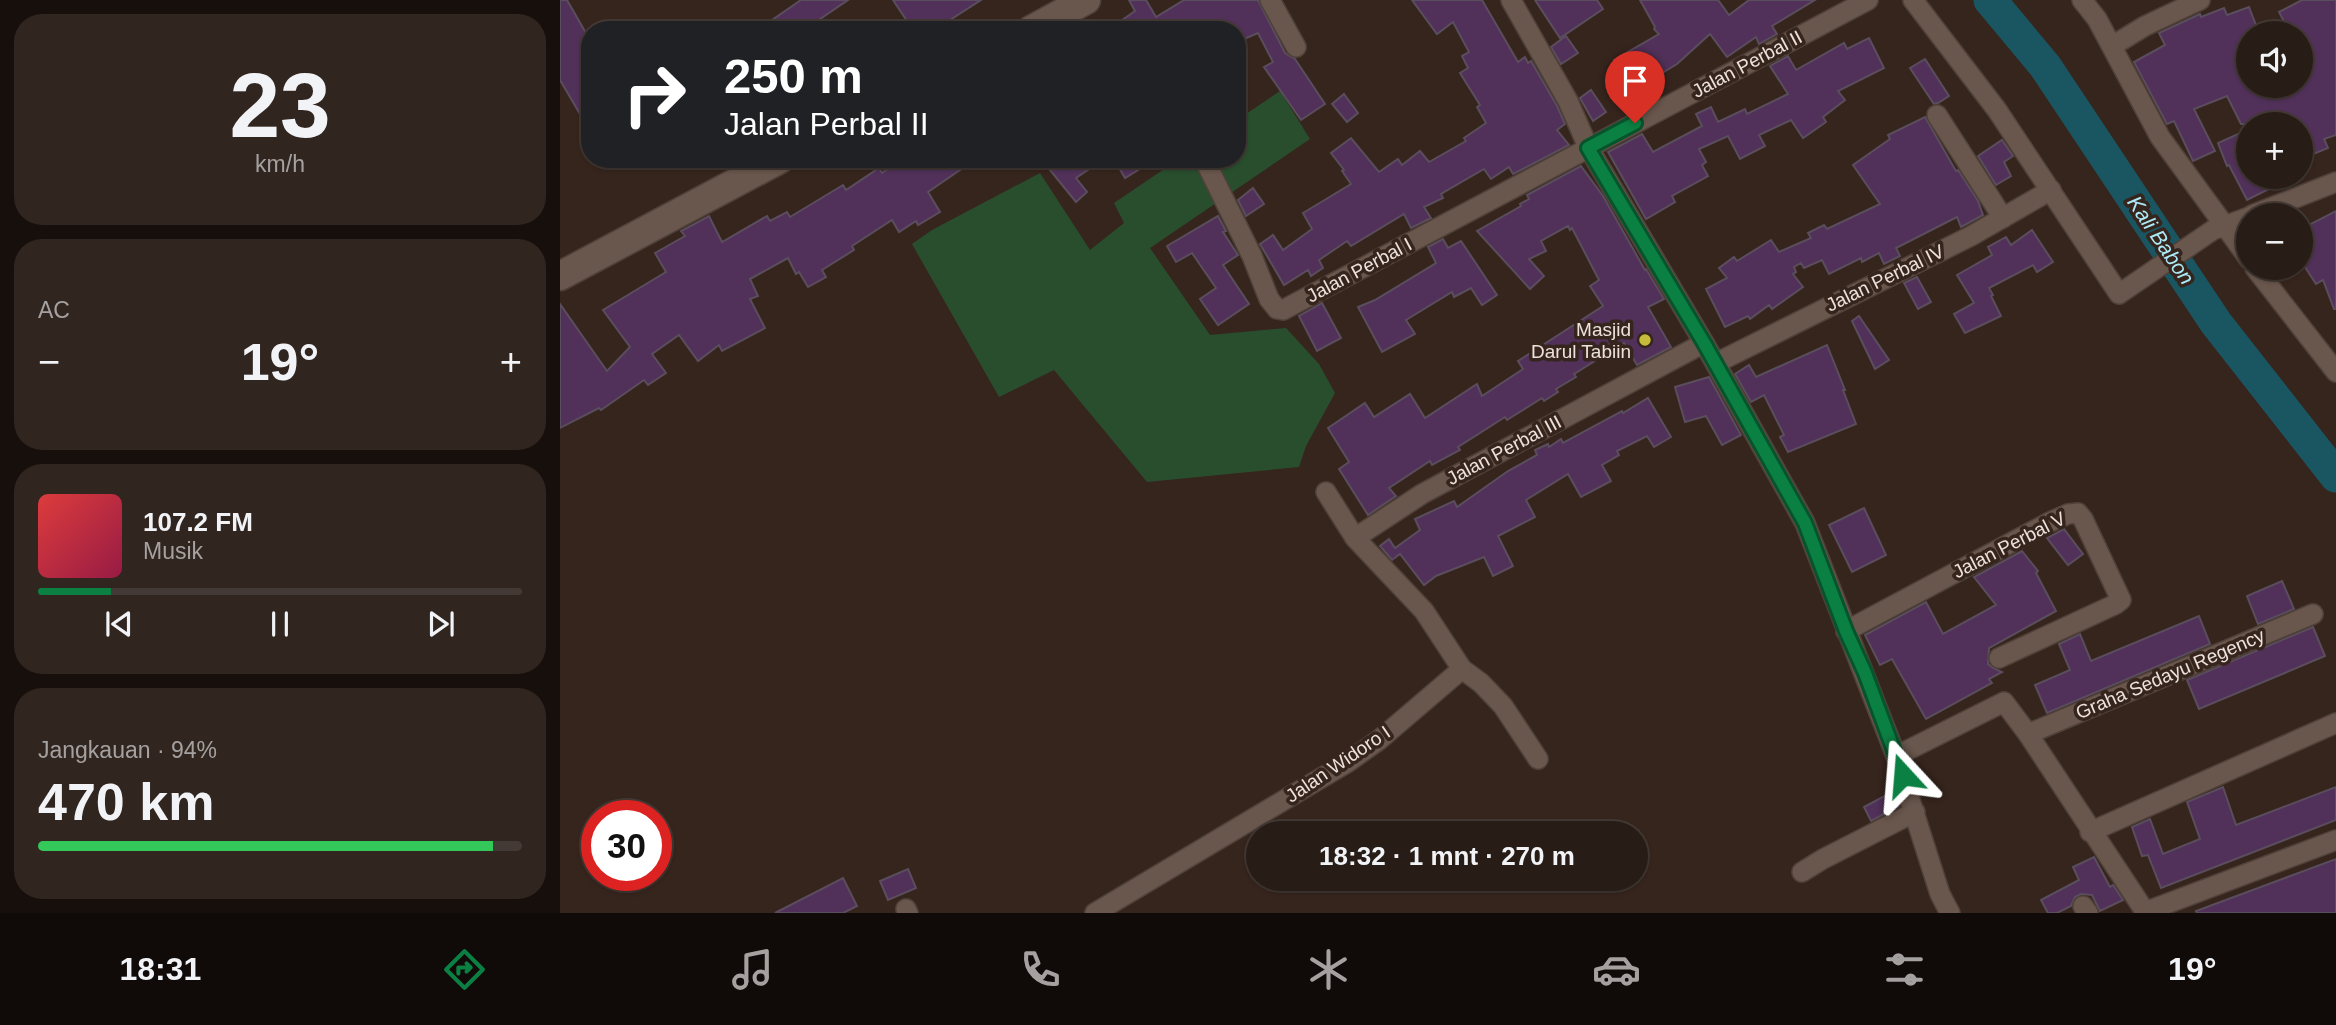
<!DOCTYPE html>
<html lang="id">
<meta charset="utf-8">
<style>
:root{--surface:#281c16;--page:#30251f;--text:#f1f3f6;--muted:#a5a1a1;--line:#443a35;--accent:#0b8043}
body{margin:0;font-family:Helvetica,sans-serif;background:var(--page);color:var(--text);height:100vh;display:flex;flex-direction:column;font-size:26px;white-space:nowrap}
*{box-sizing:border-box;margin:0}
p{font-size:23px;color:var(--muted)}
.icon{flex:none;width:38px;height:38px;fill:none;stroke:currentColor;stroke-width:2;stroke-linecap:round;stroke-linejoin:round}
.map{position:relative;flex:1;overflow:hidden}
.drawer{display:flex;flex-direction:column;gap:14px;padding:14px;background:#160f0c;width:560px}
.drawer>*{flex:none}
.hud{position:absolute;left:21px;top:21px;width:665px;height:147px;border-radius:28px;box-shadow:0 2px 5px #0004,0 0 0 2px var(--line);background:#202124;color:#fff;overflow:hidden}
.buttons{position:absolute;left:1676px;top:21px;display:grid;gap:14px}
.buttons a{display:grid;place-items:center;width:77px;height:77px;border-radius:50%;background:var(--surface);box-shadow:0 2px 5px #0004,0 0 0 2px var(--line);font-size:35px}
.speed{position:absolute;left:21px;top:800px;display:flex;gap:14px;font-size:35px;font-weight:700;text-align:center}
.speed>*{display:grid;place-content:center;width:91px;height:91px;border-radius:50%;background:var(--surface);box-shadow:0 2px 5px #0004,0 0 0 2px var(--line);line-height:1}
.speed .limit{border:10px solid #d22;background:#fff;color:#111}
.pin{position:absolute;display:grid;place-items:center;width:60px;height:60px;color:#fff;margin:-72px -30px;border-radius:50% 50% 50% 0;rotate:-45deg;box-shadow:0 0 7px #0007}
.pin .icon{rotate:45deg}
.me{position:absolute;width:77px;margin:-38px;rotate:341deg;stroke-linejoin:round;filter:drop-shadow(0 0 5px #0008)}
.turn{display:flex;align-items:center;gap:24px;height:147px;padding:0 28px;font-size:32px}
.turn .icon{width:91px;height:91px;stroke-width:2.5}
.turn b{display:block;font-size:49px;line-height:60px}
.big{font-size:52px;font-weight:700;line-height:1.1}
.drawer .tile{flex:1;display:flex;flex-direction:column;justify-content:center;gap:10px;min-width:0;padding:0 24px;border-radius:28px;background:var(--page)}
.drawer .dial{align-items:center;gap:0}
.dial b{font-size:91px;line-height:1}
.song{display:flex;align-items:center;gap:21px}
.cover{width:84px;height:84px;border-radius:10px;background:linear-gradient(135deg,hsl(0 70% 55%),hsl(340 70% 35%))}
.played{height:7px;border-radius:4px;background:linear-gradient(90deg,var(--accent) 15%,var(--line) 15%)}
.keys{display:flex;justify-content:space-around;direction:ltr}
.heat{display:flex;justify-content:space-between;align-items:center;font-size:38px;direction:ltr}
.charge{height:10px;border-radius:5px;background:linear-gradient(90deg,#34c759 94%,var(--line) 0)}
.trip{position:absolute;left:686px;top:821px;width:402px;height:70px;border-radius:35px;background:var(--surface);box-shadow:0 2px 5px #0004,0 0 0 2px var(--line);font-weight:700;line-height:70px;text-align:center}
.tab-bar{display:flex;height:112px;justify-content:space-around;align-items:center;background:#100b09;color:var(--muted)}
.tab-bar .icon{width:49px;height:49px}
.tab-bar .selected{color:var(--accent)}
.tab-bar b{font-size:32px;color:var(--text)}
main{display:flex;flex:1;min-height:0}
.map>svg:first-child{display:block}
.green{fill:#294e2e}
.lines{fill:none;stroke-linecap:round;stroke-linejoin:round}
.river{stroke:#1a5562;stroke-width:33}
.building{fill:#513159;stroke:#5a4d5d;stroke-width:2}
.street-casing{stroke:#4f4139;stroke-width:22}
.secondary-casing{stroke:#4f4139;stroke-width:31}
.street{stroke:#69564c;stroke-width:19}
.secondary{stroke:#69564c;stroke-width:28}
.route-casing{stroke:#07532c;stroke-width:18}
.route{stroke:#0b8043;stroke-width:12}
.poi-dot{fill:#c7bb3c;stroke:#36251d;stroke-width:2.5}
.labels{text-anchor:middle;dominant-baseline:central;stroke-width:7;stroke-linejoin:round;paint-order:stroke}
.street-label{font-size:19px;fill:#ede1dc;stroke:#36251d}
.poi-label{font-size:19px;fill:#ede1dc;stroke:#36251d;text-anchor:end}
.water-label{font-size:21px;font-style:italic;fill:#adeaf9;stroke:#36251d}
</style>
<main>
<section class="drawer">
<div class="tile dial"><b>23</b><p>km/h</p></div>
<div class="tile"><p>AC</p>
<div class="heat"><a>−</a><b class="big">19°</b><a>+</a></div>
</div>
<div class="tile">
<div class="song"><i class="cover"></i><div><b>107.2 FM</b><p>Musik</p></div></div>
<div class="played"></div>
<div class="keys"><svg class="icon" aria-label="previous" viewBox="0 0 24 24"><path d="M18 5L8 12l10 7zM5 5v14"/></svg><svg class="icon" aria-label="pause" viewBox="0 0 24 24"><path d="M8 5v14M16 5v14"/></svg><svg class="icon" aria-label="next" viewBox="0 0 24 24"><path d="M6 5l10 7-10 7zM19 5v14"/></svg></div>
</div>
<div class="tile"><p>Jangkauan · 94%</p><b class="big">470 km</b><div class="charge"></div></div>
</section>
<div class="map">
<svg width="1776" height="913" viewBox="0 0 1776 913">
<rect width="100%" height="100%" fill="#36251d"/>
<path class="green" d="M720,91L750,139L590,248L650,335L726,328L759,364L775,393L746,446L739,467L587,482L494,370L439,397L352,244L372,230L480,173L530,250L564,223L554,203L619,159H677V120Z"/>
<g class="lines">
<path class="river" d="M1430,0L1485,66L1656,323L1776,476"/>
</g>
<g class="building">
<path d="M0,0H7L30,40V131L0,80Z"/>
<path d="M241,0H288L244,30H219L212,20Z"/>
<path d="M333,0H421L387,22L392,30H353Z"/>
<path d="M569,0H586L596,17L624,0H698L725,53L735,59L765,104L741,120L704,67L713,62L698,33L677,42V30H548L575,11Z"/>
<path d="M852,0H922L958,62L965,57L968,63L971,61L997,106L1005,124L997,130L1009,145L953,174L949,167L931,179L924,169L881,194L883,198L864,207L871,218L851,228L844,214L791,246L787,241L759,260L763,268L751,276L748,270L724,285L700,244L713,235L723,250L752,229L743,213L791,184L782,171L784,170L771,153L791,138L819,172L838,159L842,165L860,151L869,162L906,141L904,138L926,123L917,107L920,105L900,73L908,68L902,56L909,52L893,22L877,34Z"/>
<path d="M975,0H1037L1043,9L1000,38Z"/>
<path d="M1080,0H1158L1169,15L1189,0H1255L1212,26L1217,34L1199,44L1196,37L1167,57L1150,34L1117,64L1089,81L1093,88L1074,98L1054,60L1099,34L1094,29L1095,27Z"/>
<path d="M1742,0H1776V135L1764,139L1768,148L1741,159V124H1730L1726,115L1701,124H1681L1667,96L1634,109L1655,151L1633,161L1614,121L1607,124L1574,62L1605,45L1599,33L1640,14L1641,17L1664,8L1667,15L1689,7L1699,33H1689V86H1741V33H1730L1719,12Z"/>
<path d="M1006,36L1018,53L1001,64L991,47Z"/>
<path d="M1309,38L1324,68L1278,91L1285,100L1263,117L1266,122L1243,138L1231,120L1199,135L1205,146L1180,159L1168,136L1139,149L1146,162L1142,165L1148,176L1112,196L1115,202L1086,219L1048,152L1082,134L1093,152L1142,126L1136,114L1151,107L1158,122L1185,109L1187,114L1228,94L1210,66L1228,56L1236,70L1284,43L1287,49Z"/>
<path d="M1365,59L1389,96L1378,103L1374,104L1350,68Z"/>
<path d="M1031,90L1046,112L1033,121L1020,98Z"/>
<path d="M784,94L798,113L787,122L772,104Z"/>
<path d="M1365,117L1396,171L1398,170L1418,201L1423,215L1401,227L1397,217L1336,248L1340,256L1324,264L1319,253L1302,262L1301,258L1269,274L1262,260L1244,268L1241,263L1234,267L1236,272L1233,274L1243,287L1212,309L1209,305L1190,319L1188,316L1165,327L1146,289L1167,278L1159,268L1174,257L1177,261L1211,240L1219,252L1251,238L1248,233L1264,225L1267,229L1320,204L1293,165L1330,139L1328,135Z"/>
<path d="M1678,134L1689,160V177H1703L1709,189L1687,200L1669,165L1667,166L1658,143Z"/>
<path d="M1442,140L1453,156L1444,162L1451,176L1436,185L1418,156Z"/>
<path d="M341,159H416L368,192L380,212L358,225L356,221L339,232L332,220L292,246L294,250L262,270L266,277L248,287L239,272L236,274L228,258L190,279L198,296L190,299L205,328L162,351L159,345L138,361L119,335L92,354L106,373L88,385L84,380L41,410L39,408L0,428V304L47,371L70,347L43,310L106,272L95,253L125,236L121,231L149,216L162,242L207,216L210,221L227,212L230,217L283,185L286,190L319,168L322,173Z"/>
<path d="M481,159H544L516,178L527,192L516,202Z"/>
<path d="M554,159H596L565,178Z"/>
<path d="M1021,166L1043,196L1085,270L1086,269L1104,299L1088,307L1111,347L1077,365L1064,343L1014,374L1016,377L996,389L998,392L984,401L982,398L947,420L945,417L898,447L900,450L872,465L870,461L829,488L836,496L808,515L779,469L789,462L768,428L805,403L814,417L850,394L865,418L917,384L922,396L963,369L958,361L1043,306L1030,286L1039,280L1012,228L1010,230L1008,226L981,241L986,251L969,259L984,276L970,289L917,231L961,206L960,204L969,199L967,195Z"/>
<path d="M693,188L704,204L686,216L678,200Z"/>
<path d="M1776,211V309H1774L1763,280L1756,284L1741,261V229Z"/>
<path d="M658,216L666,231L663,232L678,255L663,265L689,304L658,325L640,299L656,288L632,253L616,262L607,246Z"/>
<path d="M1472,230L1493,262L1477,272L1473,265L1429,288L1433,295L1431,296L1441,316L1405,333L1394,314L1414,303L1397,275L1432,255L1428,247L1446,237L1451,245Z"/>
<path d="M883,239L888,248L901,241L937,295L922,305L911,288L894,297L892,292L846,320L855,334L822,352L798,307L815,300L876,263L868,247Z"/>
<path d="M1357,277L1371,302L1358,309L1344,283Z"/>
<path d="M762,303L781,338L757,351L739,316Z"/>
<path d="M1299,316L1329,360L1315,369L1292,321Z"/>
<path d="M1267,345L1285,390H1283L1296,424L1228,452L1220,437L1224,435L1204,395L1191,402L1175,374L1189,365L1196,377Z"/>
<path d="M1149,377L1181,435L1162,445L1146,416L1125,422L1115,387Z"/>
<path d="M1088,398L1111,437L1094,447L1087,436L1057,451L1059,455L1042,465L1051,481L1021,497L1008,474L966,500L975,517L938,536L953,566L933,576L924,557L876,576L864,585L840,554L832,560L820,546L829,539L835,548L860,530L855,519L894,501L897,507L948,471L977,455L975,450L988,444L989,447L1001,439L1003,443L1062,411L1063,413Z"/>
<path d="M1304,508L1326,555L1292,572L1269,525Z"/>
<path d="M1504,529L1523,554L1508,565L1487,538Z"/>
<path d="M1462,551L1478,571L1476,573L1496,611L1429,648L1428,664L1433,668L1442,672L1429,679L1432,683L1366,719L1332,659L1320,665L1305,635L1366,602L1383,634L1436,605L1414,577Z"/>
<path d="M1722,581L1734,609L1698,624L1687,596Z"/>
<path d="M1639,616L1650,644L1487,713L1475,685L1510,670L1499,644L1520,634L1531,661Z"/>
<path d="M1753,627L1765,656L1639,709L1627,680Z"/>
<path d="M1663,787L1676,825L1776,787V820L1601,888L1588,855L1582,856L1572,827L1590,819L1603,854L1640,839L1627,802Z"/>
<path d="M1332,792L1339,806L1311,821L1304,807Z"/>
<path d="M1534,857L1550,887L1553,885L1563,900L1540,911L1532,895L1521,894L1515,897L1511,906L1497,913H1488L1481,900L1519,880L1513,867Z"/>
<path d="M1776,859V913H1637L1636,911Z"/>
<path d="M348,869L356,888L328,900L320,881Z"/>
<path d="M283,878L297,906L283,913H215Z"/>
</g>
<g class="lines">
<g class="street-casing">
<g id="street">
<path d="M710,0L736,47"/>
<path d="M951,0L1008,101L1028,147L1144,343L1245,523L1336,756L1380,894L1390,913"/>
<path d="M1353,0L1437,110L1559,294L1653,230L1689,217"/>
<path d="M1522,0L1537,19L1600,137L1689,259"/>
<path d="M1552,46L1585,26L1640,0"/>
<path d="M1377,115L1443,218"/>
<path d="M644,159L692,256L709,299L717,309L723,310L1308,0"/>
<path d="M1692,215L1776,182"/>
<path d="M1695,268L1776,372"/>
<path d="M1156,363L1411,236L1491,190"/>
<path d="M766,492L795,538L862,494L1144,343"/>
<path d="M1286,631L1490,522L1508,514L1518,513L1523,519L1561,600L1556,604L1439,658"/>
<path d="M902,669L921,683L943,706L978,759"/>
<path d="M1468,734L1753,614"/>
<path d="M1336,756L1444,702L1468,734L1586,913"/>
<path d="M1530,832L1776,723"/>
<path d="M1242,872L1263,859L1355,812"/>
<path d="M1523,906L1528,913"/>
<path d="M346,909L348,913"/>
<path d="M1585,912L1776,840"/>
<path d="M535,913L788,762L819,740L902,669L864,611L795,538"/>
</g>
</g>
<g class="secondary-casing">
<g id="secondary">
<path d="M471,30L526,0"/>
<path d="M0,276L220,159"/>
</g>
</g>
<use href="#street" class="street"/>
<use href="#secondary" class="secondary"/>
</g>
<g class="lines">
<g class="route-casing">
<path id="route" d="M1075,123L1028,148L1144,343L1245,523L1286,631L1305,673L1343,775"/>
</g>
<use href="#route" class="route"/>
</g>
<circle class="poi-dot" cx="1085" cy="340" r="7"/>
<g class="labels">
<g class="street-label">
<text transform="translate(1187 64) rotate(-28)">Jalan Perbal II</text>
<text transform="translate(799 270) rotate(-28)">Jalan Perbal I</text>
<text transform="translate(1325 278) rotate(-26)">Jalan Perbal IV</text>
<text transform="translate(944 450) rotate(-28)">Jalan Perbal III</text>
<text transform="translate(1449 545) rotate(-27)">Jalan Perbal V</text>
<text transform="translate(1610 674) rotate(-23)">Graha Sedayu Regency</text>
<text transform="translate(778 764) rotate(-34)">Jalan Widoro I</text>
</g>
<g class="poi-label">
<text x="1071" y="329">Masjid<tspan x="1071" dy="22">Darul Tabiin</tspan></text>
</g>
<g class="water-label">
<text transform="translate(1601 240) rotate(56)">Kali Babon</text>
</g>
</g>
</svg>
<div class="buttons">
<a><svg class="icon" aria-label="sound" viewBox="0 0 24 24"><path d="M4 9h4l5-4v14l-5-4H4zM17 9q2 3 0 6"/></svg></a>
<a>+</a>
<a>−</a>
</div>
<div class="speed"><div class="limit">30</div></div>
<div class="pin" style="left:1075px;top:123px;background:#d93025"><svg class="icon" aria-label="arrive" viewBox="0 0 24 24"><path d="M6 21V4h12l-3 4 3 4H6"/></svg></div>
<svg class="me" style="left:1343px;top:775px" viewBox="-20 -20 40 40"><path d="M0-17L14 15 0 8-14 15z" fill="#0b8043" stroke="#fff" stroke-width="4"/></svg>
<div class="trip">18:32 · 1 mnt · 270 m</div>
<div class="hud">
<div class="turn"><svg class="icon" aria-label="right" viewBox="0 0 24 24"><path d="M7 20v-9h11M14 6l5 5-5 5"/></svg><div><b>250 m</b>Jalan Perbal II</div></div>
</div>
</div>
</main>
<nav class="tab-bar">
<b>18:31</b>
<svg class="icon selected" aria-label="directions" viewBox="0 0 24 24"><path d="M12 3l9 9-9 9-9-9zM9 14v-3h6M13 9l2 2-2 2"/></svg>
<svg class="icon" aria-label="music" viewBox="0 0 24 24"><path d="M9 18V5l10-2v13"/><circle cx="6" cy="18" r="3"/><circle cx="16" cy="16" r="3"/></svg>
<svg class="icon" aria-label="phone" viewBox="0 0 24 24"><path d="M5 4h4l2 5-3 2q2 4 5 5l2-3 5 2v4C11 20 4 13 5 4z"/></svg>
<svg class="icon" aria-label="climate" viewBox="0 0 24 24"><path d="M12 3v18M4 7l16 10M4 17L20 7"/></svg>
<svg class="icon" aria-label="car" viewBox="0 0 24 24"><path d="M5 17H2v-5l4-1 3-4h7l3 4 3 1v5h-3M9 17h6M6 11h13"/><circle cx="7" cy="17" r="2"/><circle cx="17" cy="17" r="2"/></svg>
<svg class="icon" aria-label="filters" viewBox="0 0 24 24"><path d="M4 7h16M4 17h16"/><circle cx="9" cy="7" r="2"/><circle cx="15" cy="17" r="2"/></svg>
<b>19°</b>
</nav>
